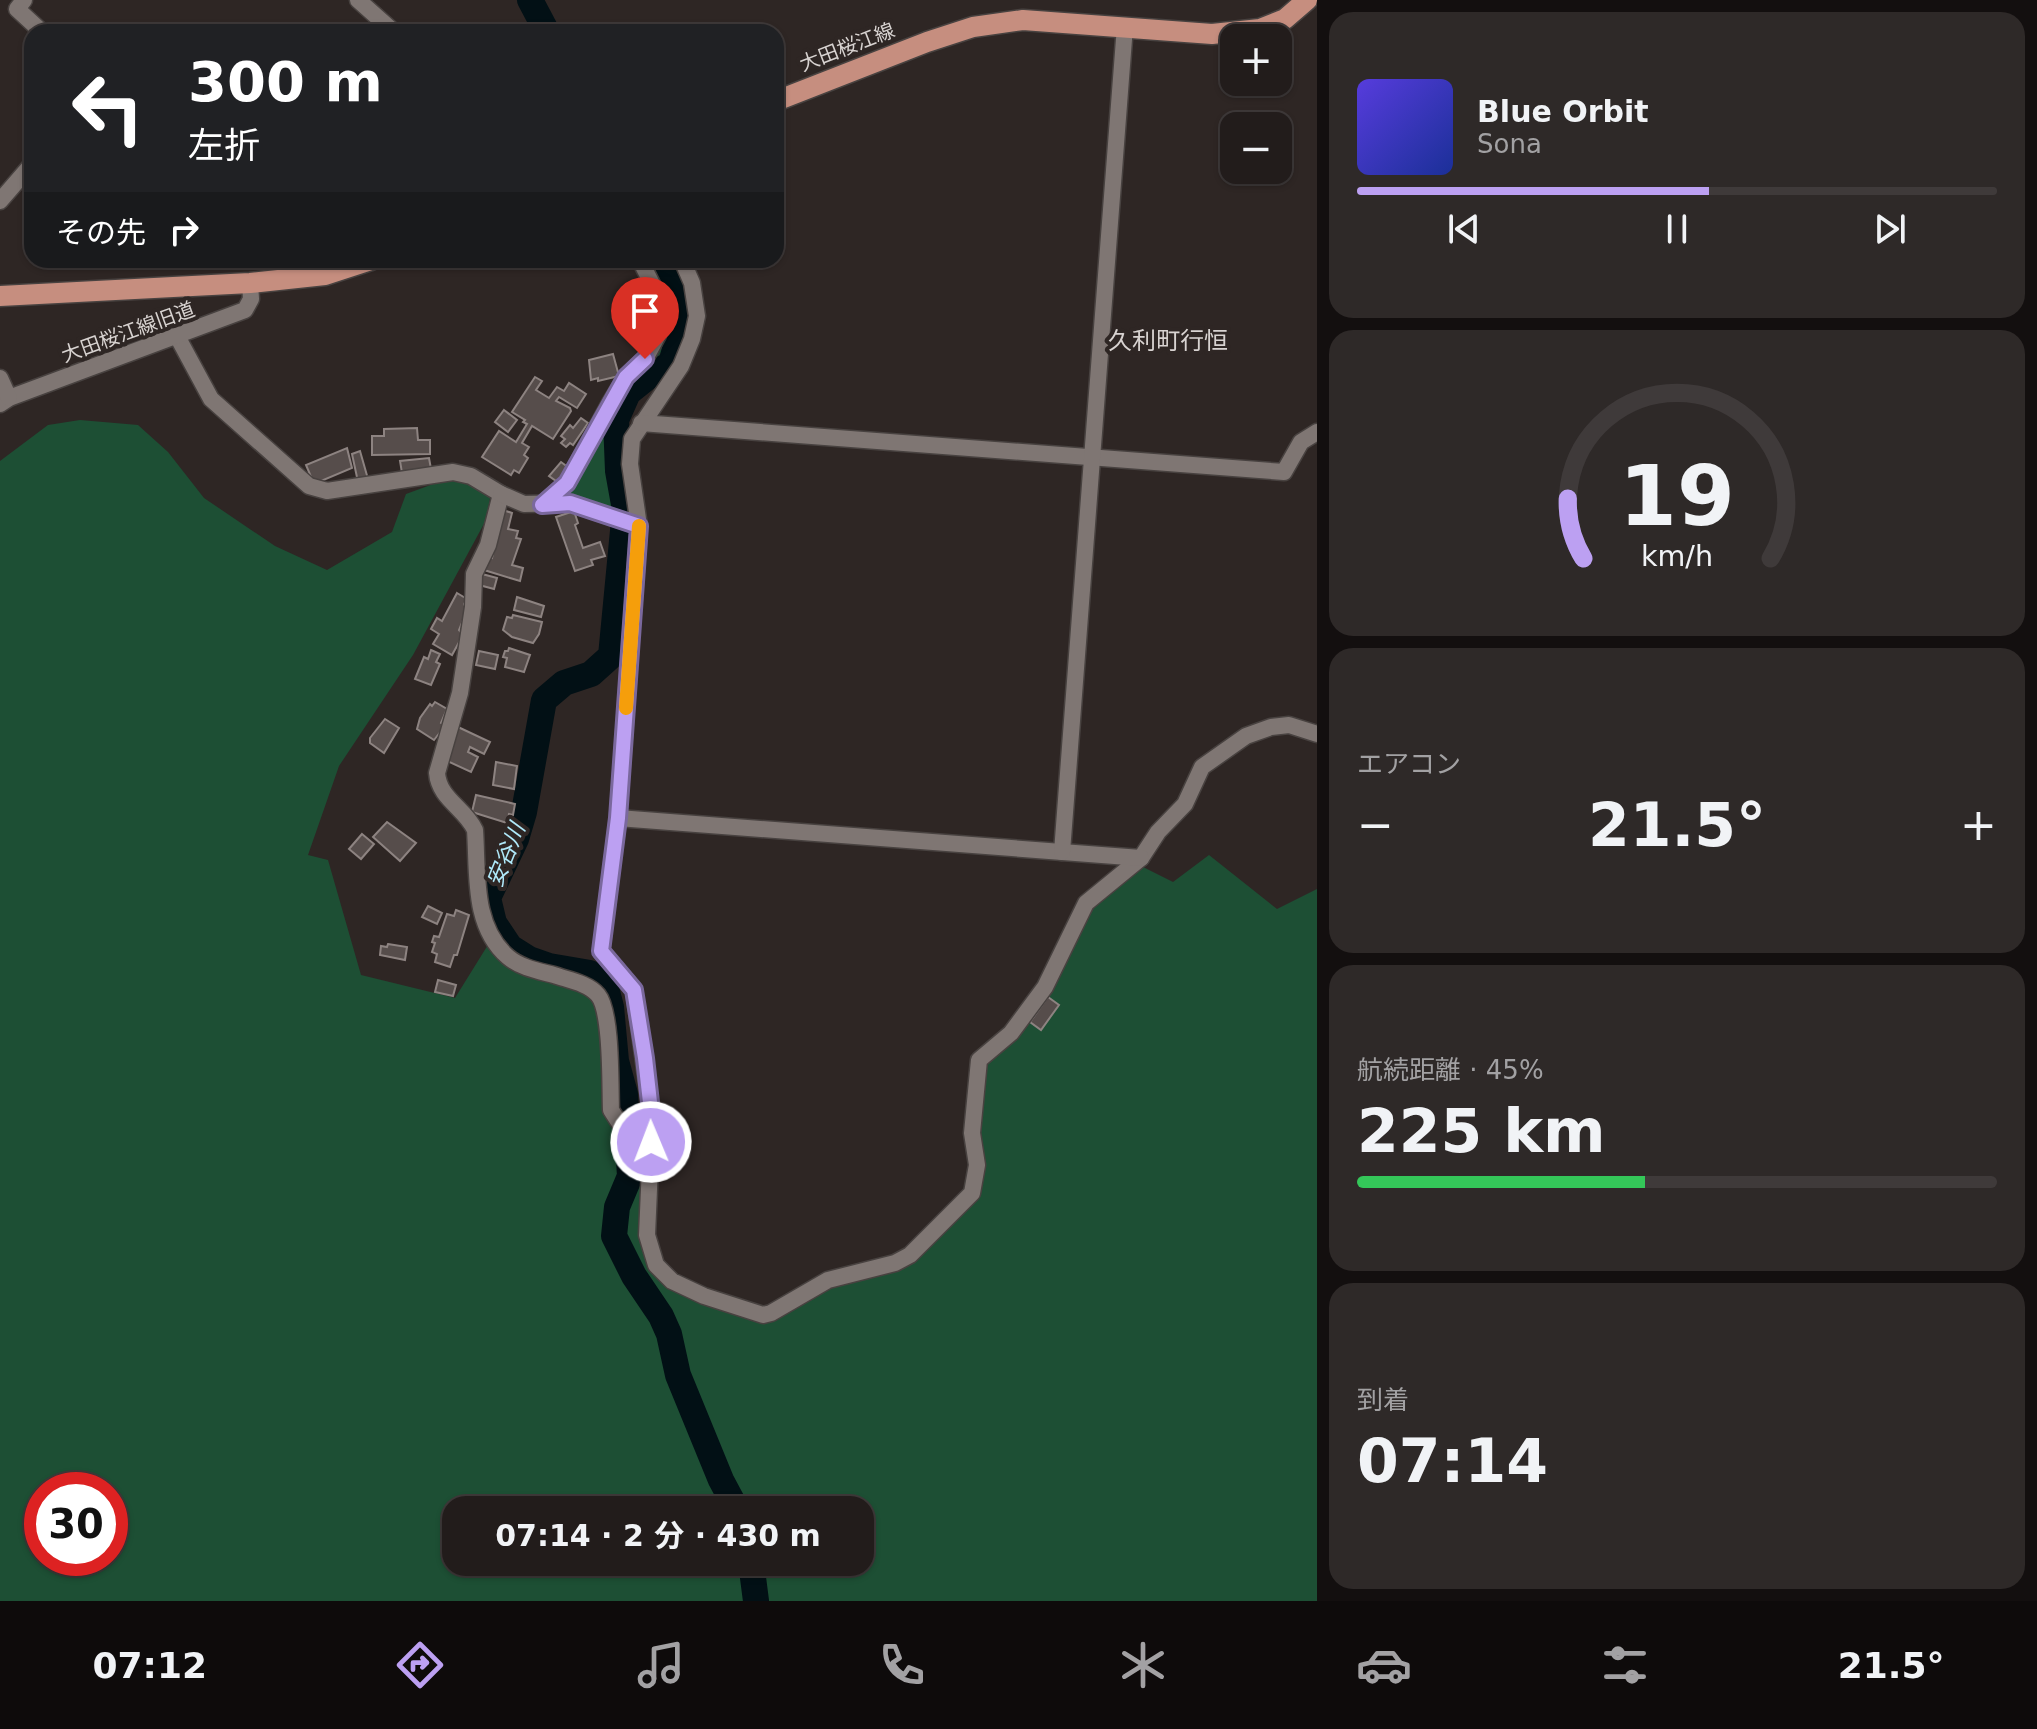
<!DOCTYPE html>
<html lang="ja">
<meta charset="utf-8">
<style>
:root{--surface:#221c1b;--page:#2e2928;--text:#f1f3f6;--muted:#a2a1a3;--line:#3f3a3a;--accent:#bca0f2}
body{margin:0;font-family:"DejaVu Sans","Noto Sans JP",sans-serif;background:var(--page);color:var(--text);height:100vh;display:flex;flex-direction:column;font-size:30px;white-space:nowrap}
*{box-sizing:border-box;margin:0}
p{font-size:26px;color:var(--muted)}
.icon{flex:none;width:44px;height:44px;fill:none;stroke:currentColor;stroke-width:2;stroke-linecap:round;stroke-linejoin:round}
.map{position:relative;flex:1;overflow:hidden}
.panel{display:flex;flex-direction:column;gap:12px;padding:12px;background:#130f0f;width:720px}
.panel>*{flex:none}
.top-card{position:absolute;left:24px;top:24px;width:760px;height:244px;border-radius:24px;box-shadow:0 2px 6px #0004,0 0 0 2px var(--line);background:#202124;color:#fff;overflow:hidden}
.controls{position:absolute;left:1220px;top:24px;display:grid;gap:16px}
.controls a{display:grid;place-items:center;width:72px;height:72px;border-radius:16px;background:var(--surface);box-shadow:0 2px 6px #0004,0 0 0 2px var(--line);font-size:40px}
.speed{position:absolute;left:24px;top:1472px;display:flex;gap:16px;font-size:40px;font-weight:700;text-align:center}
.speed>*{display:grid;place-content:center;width:104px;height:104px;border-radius:50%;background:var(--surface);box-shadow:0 2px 6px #0004,0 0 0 2px var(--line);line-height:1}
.speed .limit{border:12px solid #d22;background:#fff;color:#111}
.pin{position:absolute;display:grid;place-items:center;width:68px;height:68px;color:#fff;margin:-82px -34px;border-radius:50% 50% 50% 0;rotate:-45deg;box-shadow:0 0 8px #0007}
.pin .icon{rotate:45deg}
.me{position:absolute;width:88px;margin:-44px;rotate:359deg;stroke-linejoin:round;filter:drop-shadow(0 0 6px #0008)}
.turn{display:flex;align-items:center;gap:28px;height:168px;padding:0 32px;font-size:36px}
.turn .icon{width:104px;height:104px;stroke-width:2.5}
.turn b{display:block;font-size:56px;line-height:68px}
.then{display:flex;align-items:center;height:76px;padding:0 32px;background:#0003;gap:16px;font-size:30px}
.big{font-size:60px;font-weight:700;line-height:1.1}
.panel .widget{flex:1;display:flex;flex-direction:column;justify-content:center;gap:12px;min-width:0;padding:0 28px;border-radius:24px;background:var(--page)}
.panel .dial{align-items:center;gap:0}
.dial svg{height:208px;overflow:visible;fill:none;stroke:var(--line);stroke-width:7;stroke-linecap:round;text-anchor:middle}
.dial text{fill:var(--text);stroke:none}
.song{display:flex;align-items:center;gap:24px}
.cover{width:96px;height:96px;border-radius:12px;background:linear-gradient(135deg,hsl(250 70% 55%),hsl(230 70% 35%))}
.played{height:8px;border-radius:4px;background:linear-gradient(90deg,var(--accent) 55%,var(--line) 55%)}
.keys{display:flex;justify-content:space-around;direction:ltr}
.heat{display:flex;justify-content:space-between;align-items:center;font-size:44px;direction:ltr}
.charge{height:12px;border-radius:6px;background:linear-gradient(90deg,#34c759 45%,var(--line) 0)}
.trip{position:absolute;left:442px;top:1496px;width:432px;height:80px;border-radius:24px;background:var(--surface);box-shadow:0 2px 6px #0004,0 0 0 2px var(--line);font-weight:700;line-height:80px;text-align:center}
.dock{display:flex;height:128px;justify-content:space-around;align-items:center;background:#0e0b0b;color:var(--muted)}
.dock .icon{width:56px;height:56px}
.dock .active{color:var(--accent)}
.dock b{font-size:36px;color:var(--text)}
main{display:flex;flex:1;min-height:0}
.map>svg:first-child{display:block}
.green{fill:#1d4f34;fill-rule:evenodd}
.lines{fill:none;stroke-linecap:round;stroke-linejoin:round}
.river{stroke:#021015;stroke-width:26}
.building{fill:#564d4b;stroke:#8d8381;stroke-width:2}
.minor-casing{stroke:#484240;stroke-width:19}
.tertiary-casing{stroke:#484240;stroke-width:19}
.primary-casing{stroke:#484240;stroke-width:23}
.minor{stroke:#7f7673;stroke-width:16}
.tertiary{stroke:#7f7673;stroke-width:16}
.primary{stroke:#c68e7f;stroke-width:20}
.route-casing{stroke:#7a689d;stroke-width:20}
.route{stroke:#bca0f2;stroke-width:14}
.slow{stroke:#f59e0b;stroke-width:14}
.labels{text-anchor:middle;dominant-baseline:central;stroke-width:8;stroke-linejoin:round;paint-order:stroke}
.street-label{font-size:20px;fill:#d8d3d1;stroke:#2e2624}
.water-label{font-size:22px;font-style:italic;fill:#b0eafb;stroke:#2e2624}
.quarter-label{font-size:24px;fill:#d8d3d1;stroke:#2e2624}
</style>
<main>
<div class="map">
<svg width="1317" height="1601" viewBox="0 0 1317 1601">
<rect width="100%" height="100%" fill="#2e2624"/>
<g class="green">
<path d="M643,260H653L668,287L671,315L669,335L660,354L646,373L630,385L612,417V459L618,517L562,496L626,382L659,343Z"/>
<path d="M80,420L138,425L168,452L204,498L275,546L327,570L392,532L406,494L455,476L491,493L486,520L413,655L339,766L308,855L328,860L361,975L455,998L491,940L504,958L584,988L600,1003L608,1109L646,1125L655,1271L762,1318L829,1284L895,1267L976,1191L981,1063L1012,1037L1092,902L1141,866L1173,882L1209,855L1277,909L1317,889V1601H0V461L48,425ZM42,1490H110V1558H42ZM456,1510H860V1562H456Z"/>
</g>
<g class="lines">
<g class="river">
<path d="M530,0L547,32"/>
<path d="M665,260C683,294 682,328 671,364L649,376L628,393L616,420L618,471L625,510L611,656L591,674L564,683L544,700L524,812L516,839L488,898L494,923L510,947L529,959L549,966L590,973L606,988L611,1007L616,1061L625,1094L630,1176L617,1207L614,1236L634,1276L661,1316L669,1334L678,1375L721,1480L737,1510"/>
<path d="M751,1562L756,1601"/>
</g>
</g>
<g class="building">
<path d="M613,354L619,376L598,381V378L591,380L589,360Z"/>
<path d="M535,377L542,381L536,390L549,398L557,387L564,391L569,383L586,394L577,408L559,397L556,401L570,408L571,411L553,439L532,426L522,443L529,447L524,455L528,458L519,473L514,470L511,475L482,457L499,431L516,442L527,424L523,422L525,420L512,412Z"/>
<path d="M504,410L517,420L508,432L495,422Z"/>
<path d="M581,418L588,423L573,445L570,443L566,447L561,443L565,439L561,436L570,425L573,428Z"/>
<path d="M417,428L418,440H430V454L372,455V436H384V429Z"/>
<path d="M347,448L352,468L314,484L306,465Z"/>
<path d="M360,451L368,479L358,482L352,454Z"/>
<path d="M429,458L431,469L402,473L400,461Z"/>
<path d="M561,462L569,468L559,483L549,476Z"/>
<path d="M503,510L512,513L508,529L518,531L516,538L521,539L512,565L523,568L520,581L484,570L488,557L492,558Z"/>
<path d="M574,511L578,523L575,525L583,548L600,542L605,556L591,560L593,565L575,571L556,517Z"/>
<path d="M482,574L497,578L494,589L479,585Z"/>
<path d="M457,593L467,599L464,604L467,610L459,630L463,635L452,655L433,644L439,634L431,629L437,618L442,621Z"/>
<path d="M517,597L544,606L541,617L514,610Z"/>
<path d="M513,615L542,622L539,634L533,643L512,637L503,630L507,617L512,618Z"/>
<path d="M509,648L530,655L524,672L505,667L507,658L503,657L505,651H508Z"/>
<path d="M431,650L440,654L436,662L440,664L431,685L415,679L424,657L428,659Z"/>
<path d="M479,651L498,655L495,669L476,665Z"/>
<path d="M435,702L447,709L441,723L445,726L434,740L417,729L420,718L430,704L432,706Z"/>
<path d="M385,719L399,728L384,753L370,743V738Z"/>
<path d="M458,727L490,742L484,754L470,747L468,752L478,757L471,772L443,759Z"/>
<path d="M496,762L517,766L514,789L493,785Z"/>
<path d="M476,795L515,804L513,815L509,814L507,823L472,812Z"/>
<path d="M387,822L416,843L400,861L373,837Z"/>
<path d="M362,834L374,844L361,859L349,849Z"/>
<path d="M428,906L442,913L437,924L422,917Z"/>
<path d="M456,910L469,915L457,955H454L450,967L435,962L437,954L432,952L435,943L432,942L434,936L439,937L447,914L454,916Z"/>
<path d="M388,944L407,947L405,960L380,955L381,946L387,947Z"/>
<path d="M438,980L456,985L453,996L435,992Z"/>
<path d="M1048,997L1059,1005L1041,1030L1030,1022Z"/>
</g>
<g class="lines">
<g class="minor-casing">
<g id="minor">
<path d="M24,0L17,9L42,32"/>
<path d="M358,0L394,32"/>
<path d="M0,201L32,164"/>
<path d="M682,260L692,283L697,316L692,339L681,366L632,439L630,464L639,526L618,818L601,951L634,990L652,1120L647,1235L656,1265L672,1281L704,1296L763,1315L771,1313L828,1280L895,1263L910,1255L972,1193L977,1165L972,1133L979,1060L1011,1033L1045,987L1086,903L1141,858L1158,832L1185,804L1202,767L1246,736L1271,727L1289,725L1317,734"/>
<path d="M177,336L211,399L309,486L327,491L453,472L471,476L501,494L488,545L474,574L473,607L460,693L437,773C439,799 465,808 475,830C478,873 472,926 508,957C521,968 539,971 554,975C568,980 588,983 598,995C612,1012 610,1086 611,1110L618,1121L652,1120"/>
<path d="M0,404L9,398L245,310L251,299L250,283"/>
<path d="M641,423L1284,472L1301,442L1317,432"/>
<path d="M501,494L524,504L570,503L639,526"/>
<path d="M542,505L567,483L610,403L626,377L645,359L658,335L660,312L655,290L640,260"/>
<path d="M618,818L1141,858"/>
<path d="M1062,852L1125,26"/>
</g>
</g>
<g class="tertiary-casing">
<path id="tertiary" d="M0,378L9,398"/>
</g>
<g class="primary-casing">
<g id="primary">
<path d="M776,101L927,42L973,27L1023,20L1212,34L1260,29L1285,19L1307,0"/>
<path d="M0,296L250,283L325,275L371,260"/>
</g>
</g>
<use href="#minor" class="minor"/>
<use href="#tertiary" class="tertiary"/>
<use href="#primary" class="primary"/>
</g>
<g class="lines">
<g class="route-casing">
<path id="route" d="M645,359L626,377L567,483L542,505L570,503L639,526L618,818L601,951L634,990L645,1058L652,1120L651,1142"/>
</g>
<use href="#route" class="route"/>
<path class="slow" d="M626,708L639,526"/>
</g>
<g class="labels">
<g class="street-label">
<text transform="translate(847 47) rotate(-21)">大田桜江線</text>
<text transform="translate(128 332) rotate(-20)">大田桜江線旧道</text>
</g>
<g class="water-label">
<text transform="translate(506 855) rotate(-68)">安谷川</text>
</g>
<g class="quarter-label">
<text x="1168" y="341">久利町行恒</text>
</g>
</g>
</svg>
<div class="controls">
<a>+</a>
<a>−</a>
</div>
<div class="speed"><div class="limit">30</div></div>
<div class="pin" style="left:645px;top:359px;background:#d93025"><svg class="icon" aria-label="arrive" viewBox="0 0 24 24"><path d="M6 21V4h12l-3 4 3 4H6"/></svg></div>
<svg class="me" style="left:651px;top:1142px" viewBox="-20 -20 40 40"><circle r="17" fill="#bca0f2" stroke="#fff" stroke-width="3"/><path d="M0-11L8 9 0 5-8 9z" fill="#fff"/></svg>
<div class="trip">07:14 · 2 分 · 430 m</div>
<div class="top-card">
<div class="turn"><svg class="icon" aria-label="left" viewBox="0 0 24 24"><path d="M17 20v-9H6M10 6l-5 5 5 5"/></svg><div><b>300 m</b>左折</div></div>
<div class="then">その先<svg class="icon" aria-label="right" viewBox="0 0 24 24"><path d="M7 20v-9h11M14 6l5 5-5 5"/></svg></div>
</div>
</div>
<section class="panel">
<div class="widget">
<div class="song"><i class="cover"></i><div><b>Blue Orbit</b><p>Sona</p></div></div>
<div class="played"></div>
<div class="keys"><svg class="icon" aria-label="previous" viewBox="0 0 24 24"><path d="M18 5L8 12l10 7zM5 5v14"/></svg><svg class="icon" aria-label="pause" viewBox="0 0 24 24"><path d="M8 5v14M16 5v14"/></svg><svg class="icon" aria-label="next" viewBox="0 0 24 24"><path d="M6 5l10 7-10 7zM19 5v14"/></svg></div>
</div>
<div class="widget dial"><svg viewBox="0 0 100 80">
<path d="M14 69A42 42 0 1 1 86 69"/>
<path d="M14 69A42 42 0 0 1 8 46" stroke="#bca0f2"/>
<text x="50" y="56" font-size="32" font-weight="700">19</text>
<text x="50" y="72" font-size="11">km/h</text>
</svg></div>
<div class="widget"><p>エアコン</p>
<div class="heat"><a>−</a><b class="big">21.5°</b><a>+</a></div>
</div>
<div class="widget"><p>航続距離 · 45%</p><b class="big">225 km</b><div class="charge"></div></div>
<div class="widget"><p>到着</p><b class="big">07:14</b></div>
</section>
</main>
<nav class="dock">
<b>07:12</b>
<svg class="icon active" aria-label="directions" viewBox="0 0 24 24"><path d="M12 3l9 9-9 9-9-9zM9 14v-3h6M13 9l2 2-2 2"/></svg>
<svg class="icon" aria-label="music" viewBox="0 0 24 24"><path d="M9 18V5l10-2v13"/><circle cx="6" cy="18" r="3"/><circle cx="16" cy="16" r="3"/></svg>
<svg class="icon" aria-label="phone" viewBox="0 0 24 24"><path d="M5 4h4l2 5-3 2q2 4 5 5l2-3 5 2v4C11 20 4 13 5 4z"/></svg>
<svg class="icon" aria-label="climate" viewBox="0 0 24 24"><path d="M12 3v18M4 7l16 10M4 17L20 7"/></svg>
<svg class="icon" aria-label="car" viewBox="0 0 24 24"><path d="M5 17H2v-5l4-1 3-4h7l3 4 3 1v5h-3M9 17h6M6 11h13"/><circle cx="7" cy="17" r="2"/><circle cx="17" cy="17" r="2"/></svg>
<svg class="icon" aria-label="filters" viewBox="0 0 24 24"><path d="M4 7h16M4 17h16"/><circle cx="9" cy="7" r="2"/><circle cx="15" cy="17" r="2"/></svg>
<b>21.5°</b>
</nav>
